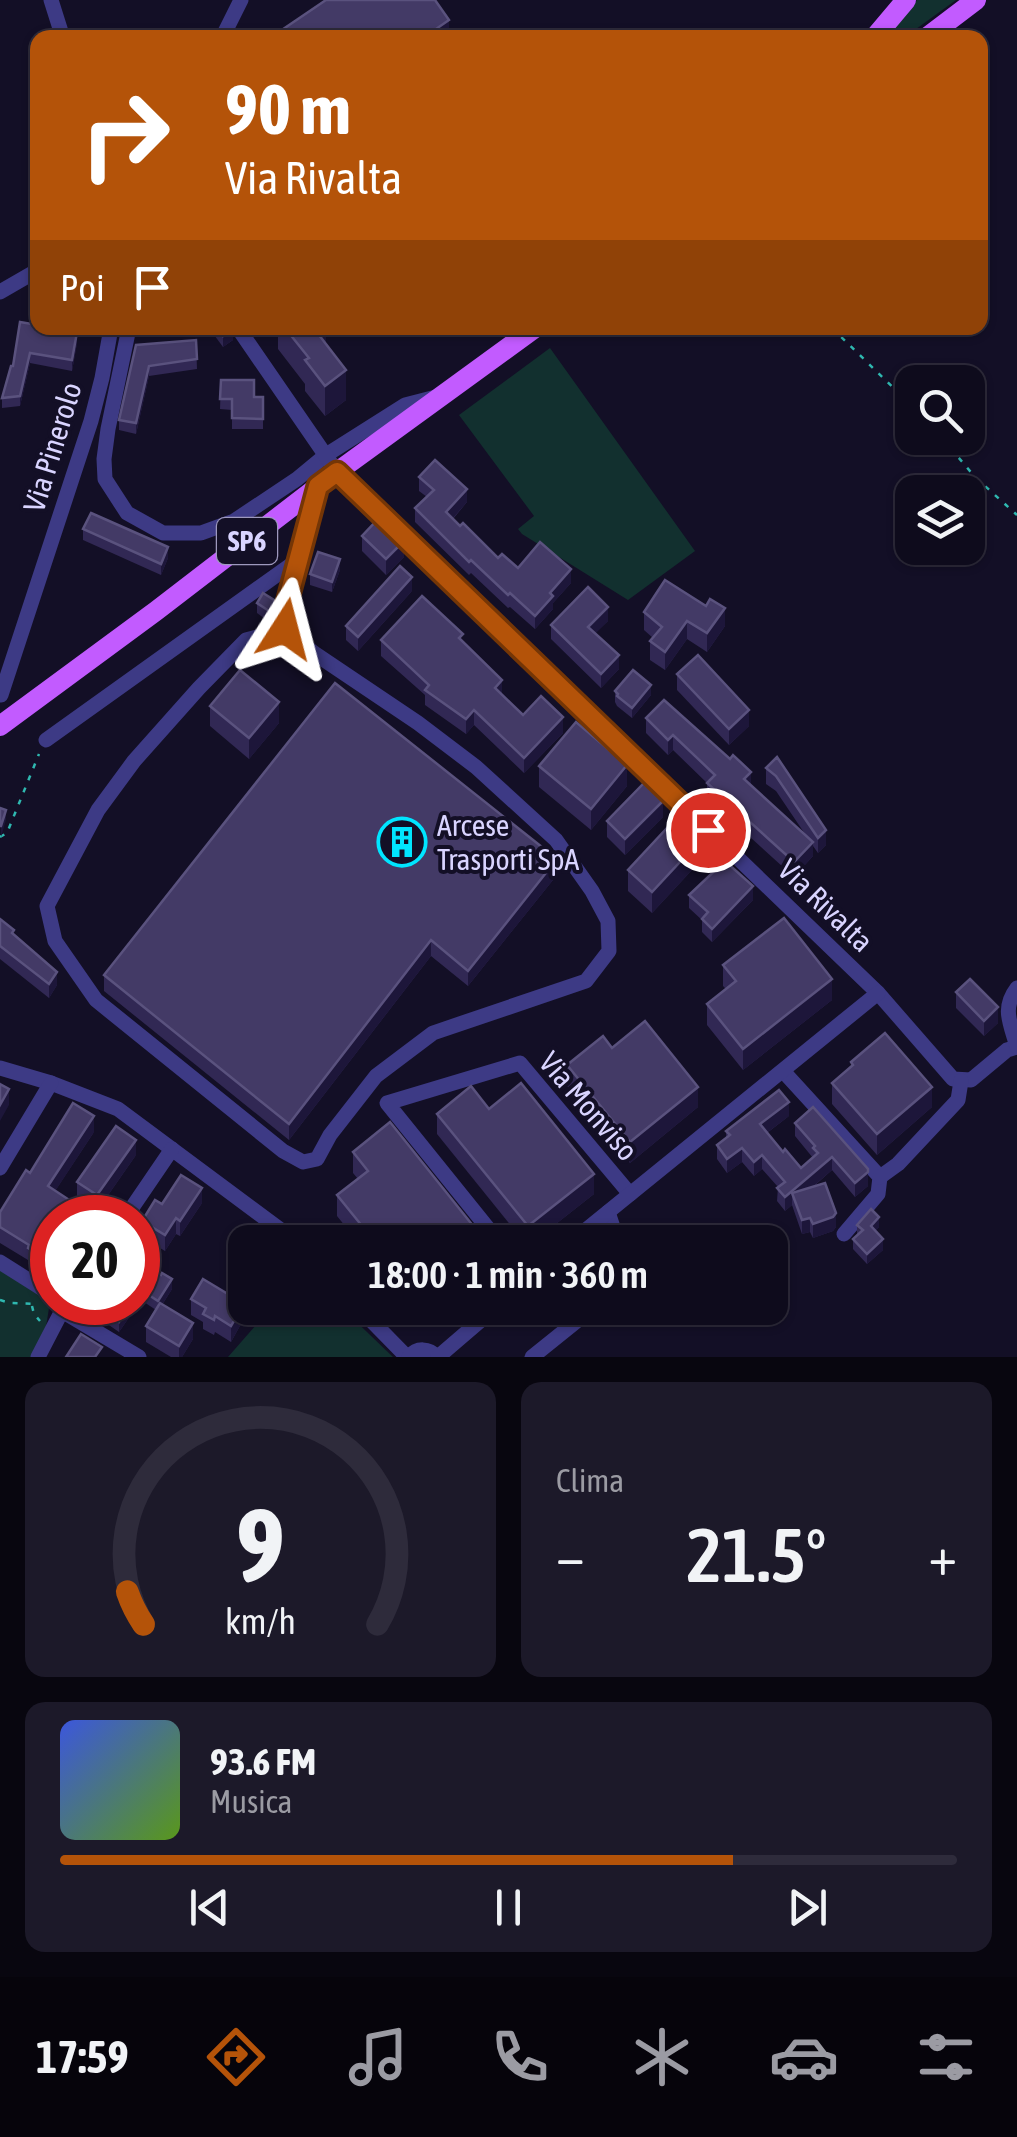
<!DOCTYPE html>
<html lang="it">
<meta charset="utf-8">
<style>
:root{--surface:#0e0b1c;--page:#1c1929;--text:#f1f3f6;--muted:#9b9ba3;--line:#2e2b3b;--accent:#b45309}
body{margin:0;font-family:"Asap Condensed",sans-serif;background:var(--page);color:var(--text);height:100vh;display:flex;flex-direction:column;font-size:38px;white-space:nowrap}
*{box-sizing:border-box;margin:0}
p{font-size:32px;color:var(--muted)}
.icon{flex:none;width:55px;height:55px;fill:none;stroke:currentColor;stroke-width:2;stroke-linecap:round;stroke-linejoin:round}
.map{position:relative;height:1357px;overflow:hidden}
.sheet{display:flex;flex-direction:column;gap:25px;padding:25px;background:#08060f;flex:1}
.sheet>*{flex:none}
.banner{position:absolute;left:30px;top:30px;width:958px;height:305px;border-radius:20px;box-shadow:0 2px 8px #0004,0 0 0 2px var(--line);background:#b45309;color:#fff;overflow:hidden}
.tools{position:absolute;left:895px;top:365px;display:grid;gap:20px}
.tools a{display:grid;place-items:center;width:90px;height:90px;border-radius:20px;background:var(--surface);box-shadow:0 2px 8px #0004,0 0 0 2px var(--line);font-size:50px}
.speed{position:absolute;left:30px;top:1195px;display:flex;gap:20px;font-size:50px;font-weight:700;text-align:center}
.speed>*{display:grid;place-content:center;width:130px;height:130px;border-radius:50%;background:var(--surface);box-shadow:0 2px 8px #0004,0 0 0 2px var(--line);line-height:1}
.speed .limit{border:15px solid #d22;background:#fff;color:#111}
.pin{position:absolute;display:grid;place-items:center;width:85px;height:85px;color:#fff;margin:-42px;border:5px solid #fff;border-radius:50%;box-shadow:0 2px 10px #0007}
.me{position:absolute;width:110px;margin:-55px;rotate:9deg;stroke-linejoin:round;filter:drop-shadow(0 0 8px #0008)}
.turn{display:flex;align-items:center;gap:35px;height:210px;padding:0 30px;font-size:45px}
.turn .icon{width:130px;height:130px;stroke-width:2.5}
.turn b{display:block;font-size:70px;line-height:85px}
.then{display:flex;align-items:center;height:95px;padding:0 30px;background:#0003;gap:20px;font-size:38px}
.big{font-size:75px;font-weight:600;line-height:1.1}
.sheet .widget{flex:1;display:flex;flex-direction:column;justify-content:center;gap:15px;min-width:0;padding:0 35px;border-radius:20px;background:var(--page)}
.sheet .dial{align-items:center;gap:0}
.dial svg{height:260px;overflow:visible;fill:none;stroke:var(--line);stroke-width:7;stroke-linecap:round;text-anchor:middle}
.dial text{fill:var(--text);stroke:none}
.song{display:flex;align-items:center;gap:30px}
.cover{width:120px;height:120px;border-radius:15px;background:linear-gradient(135deg,hsl(230 70% 55%),hsl(90 70% 35%))}
.played{height:10px;border-radius:5px;background:linear-gradient(90deg,var(--accent) 75%,var(--line) 75%)}
.keys{display:flex;justify-content:space-around;direction:ltr}
.heat{display:flex;justify-content:space-between;align-items:center;font-size:55px;direction:ltr}
.sheet .tiles{flex:1;display:grid;gap:25px;grid-template-columns:1fr 1fr}
.widget:last-child{grid-column:span 2}
.trip{position:absolute;left:228px;top:1225px;width:560px;height:100px;border-radius:20px;background:var(--surface);box-shadow:0 2px 8px #0004,0 0 0 2px var(--line);font-weight:600;line-height:100px;text-align:center}
.tab-bar{display:flex;height:160px;justify-content:space-around;align-items:center;background:#06040b;color:var(--muted)}
.tab-bar .icon{width:70px;height:70px}
.tab-bar .on{color:var(--accent)}
.tab-bar b{font-size:45px;color:var(--text)}
.map>svg:first-child{display:block}
.green{fill:#12302f}
.lines{fill:none;stroke-linecap:round;stroke-linejoin:round}
.path{stroke:#2fb8b0;stroke-width:2.5;stroke-dasharray:5 8;stroke-linecap:butt}
.minor{stroke:#3d3a85;stroke-width:15}
.major{stroke:#c25bff;stroke-width:20}
.wall{fill:#312854}
.shaded-wall{fill:#1d163a}
.building{fill:#433a66;stroke:#5a527e;stroke-width:2.5}
.route-casing{stroke:#753606;stroke-width:25}
.route{stroke:#b45309;stroke-width:18}
.labels{text-anchor:middle;dominant-baseline:central;stroke-width:8;stroke-linejoin:round;paint-order:stroke}
.shield{fill:#130f26;stroke:#9e99be;stroke-width:2.5}
.shield-label{font-size:28px;font-weight:bold;fill:#d9d4ff}
.street-label{font-size:30px;fill:#d9d4ff;stroke:#130f26}
.poi-label{font-size:30px;fill:#d9d4ff;stroke:#130f26;text-anchor:start}
</style>
<div class="map">
<svg width="1017" height="1357" viewBox="0 0 1017 1357">
<rect width="100%" height="100%" fill="#130f26"/>
<g class="green">
<path d="M917,0H956L905,37L886,38Z"/>
<path d="M550,348L695,551L628,600L522,534L518,529L534,516L459,415Z"/>
<path d="M0,1270L50,1302L44,1339L33,1357H0Z"/>
<path d="M271,1308H342L393,1357H228Z"/>
</g>
<g class="lines">
<g class="path">
<path d="M832,328L912,406"/>
<path d="M942,438L975,477L1017,515"/>
<path d="M0,837L7,833L39,754"/>
<path d="M0,1300L10,1303L38,1304"/>
<path d="M32,1306L34,1314L40,1321"/>
</g>
<g class="minor">
<path d="M51,0L63,38"/>
<path d="M222,38L241,0"/>
<path d="M0,292L38,270"/>
<path d="M129,328L108,429L104,459L105,479L127,513L163,533H201L234,521L297,479L326,455L405,405L436,397"/>
<path d="M238,328L337,472L878,993L953,1079L971,1080L1007,1050L1017,1047"/>
<path d="M285,629L246,640L199,688L134,761L98,810L47,906L55,941L96,1000L283,1151L303,1162L317,1159L330,1135L376,1076L433,1033L586,981L609,951L608,921L592,891L556,840L476,767L418,723L314,653L285,629L284,615L318,487"/>
<path d="M1,695L91,421L102,378L111,328"/>
<path d="M46,740L299,559"/>
<path d="M1017,988C1001,1009 1011,1024 1017,1047"/>
<path d="M0,1068L51,1083L118,1109L297,1242"/>
<path d="M783,1071L880,1177L878,1194L844,1234"/>
<path d="M0,1168L51,1083"/>
<path d="M880,1177L898,1164L958,1100L961,1081"/>
<path d="M608,1212L618,1242"/>
<path d="M125,1218L172,1149"/>
<path d="M499,1242L387,1103L520,1063L630,1194"/>
<path d="M571,1242L878,993"/>
<path d="M0,1262L52,1295"/>
<path d="M359,1308L407,1357"/>
<path d="M62,1311L139,1357"/>
<path d="M38,1357L66,1303"/>
<path d="M409,1357C417,1347 429,1348 437,1357"/>
<path d="M438,1357L495,1308"/>
<path d="M532,1357L593,1308"/>
</g>
<g class="major">
<path d="M874,38L906,0"/>
<path d="M926,38L976,0"/>
<path d="M0,726L156,611L337,472L535,328"/>
</g>
</g>
<g class="wall">
<path d="M20,322L77,343L72,371L30,363L20,406L2,408V398L13,366Z"/>
<path d="M209,328H232L233,340L223,347Z"/>
<path d="M278,328H324L326,344L346,400L325,416L305,391V384L278,349Z"/>
<path d="M196,340L197,369L149,376L136,434L119,430V420L136,345Z"/>
<path d="M221,380L254,397H263V429H232V410L220,409Z"/>
<path d="M419,477L467,502L453,519L498,558L518,568L571,583L553,603V609L535,629L510,607L508,608L471,573L469,575L415,522V508L427,497L419,491Z"/>
<path d="M83,529L168,558L161,575L83,540Z"/>
<path d="M362,536L404,557L386,575L362,551Z"/>
<path d="M340,570L332,592L310,585V574Z"/>
<path d="M412,591L358,651L346,640V626Z"/>
<path d="M274,600L273,620L269,622L257,613V603Z"/>
<path d="M644,612L725,626L707,652L687,639L665,670L650,660V641L653,638L644,630Z"/>
<path d="M608,621L595,633L619,669L601,688L551,639V625Z"/>
<path d="M381,640L463,642L502,694L523,715L563,733L524,773L474,725L466,734L425,705V695L381,656Z"/>
<path d="M677,674L749,726L729,745L677,690Z"/>
<path d="M615,691L651,695L632,718L617,706L615,702Z"/>
<path d="M210,706L279,723L249,759L210,726Z"/>
<path d="M646,718L751,785L805,834L776,791L766,784V768L777,757L826,845L818,853L813,846V856L794,877L707,798V783L673,750L668,755L646,733Z"/>
<path d="M539,766L627,786L591,830L539,787Z"/>
<path d="M663,817L625,855L607,837V821Z"/>
<path d="M704,857L652,913L628,891V870Z"/>
<path d="M557,875L468,986L431,956L289,1140L104,991V975Z"/>
<path d="M689,895L753,900L712,942L702,932V920L689,908Z"/>
<path d="M0,919L57,985L49,998L0,959Z"/>
<path d="M723,965L832,1000L743,1070L707,1025V1004L726,989L723,986Z"/>
<path d="M956,992L998,1023L984,1036L956,1008Z"/>
<path d="M612,1048L698,1107L630,1163L567,1086V1065Z"/>
<path d="M851,1062L932,1107L877,1155L832,1104V1083L851,1067Z"/>
<path d="M489,1109L594,1194L533,1242H524L437,1134V1114Z"/>
<path d="M789,1116L767,1133L783,1152L801,1168L813,1158L795,1136V1123L868,1169V1186L855,1197L832,1170L813,1187L836,1227L833,1231L813,1238L810,1232L802,1234L792,1205L785,1211L777,1201L778,1187L762,1169L754,1176L742,1162L727,1173L717,1159V1145L726,1138V1131Z"/>
<path d="M94,1132L55,1191L83,1218H52V1270L48,1277L28,1264V1260L0,1243V1212L30,1173Z"/>
<path d="M353,1152L486,1242H358L337,1216V1195L358,1179L353,1173Z"/>
<path d="M136,1155L97,1211L77,1197V1182Z"/>
<path d="M202,1203L180,1236L176,1234L165,1251L142,1237V1221Z"/>
<path d="M857,1225L879,1227L875,1231L883,1250L867,1264L853,1249V1239L857,1235Z"/>
<path d="M138,1259L161,1275L172,1289L162,1305L193,1339L182,1357H171L146,1342V1326L156,1310L141,1300L119,1332L84,1308V1302H138Z"/>
<path d="M191,1299L241,1302V1324L231,1342L215,1332L214,1335L203,1329V1322L191,1315Z"/>
<path d="M410,1308H438L421,1321Z"/>
</g>
<g class="shaded-wall">
<path d="M449,20V38H423Z"/>
<path d="M233,329V340L223,347V336Z"/>
<path d="M326,330V360L319,335Z"/>
<path d="M77,332V343L72,371V360Z"/>
<path d="M30,353V363L20,406V396Z"/>
<path d="M149,366V376L136,434V423Z"/>
<path d="M346,370V400L325,416V386Z"/>
<path d="M467,489V502L446,526V512Z"/>
<path d="M404,541V557L386,575V559Z"/>
<path d="M168,547V558L161,575V564Z"/>
<path d="M340,559V570L332,592V582Z"/>
<path d="M571,569V583L553,603V609L535,629V616L550,593Z"/>
<path d="M412,577V591L358,651V637Z"/>
<path d="M608,607V621L588,641V627Z"/>
<path d="M725,608V626L707,652V633Z"/>
<path d="M273,610V620L269,622V611Z"/>
<path d="M687,621V639L665,670V652Z"/>
<path d="M619,655V669L601,688V674Z"/>
<path d="M502,680V695L495,688Z"/>
<path d="M651,685V695L632,718V708Z"/>
<path d="M279,702V723L249,759V738Z"/>
<path d="M474,710V725L466,734V719Z"/>
<path d="M749,710V726L729,745V729Z"/>
<path d="M563,717V733L524,773V758Z"/>
<path d="M673,735V750L668,755V740Z"/>
<path d="M627,765V786L591,830V809Z"/>
<path d="M751,772V787L744,779Z"/>
<path d="M663,801V817L625,855V839Z"/>
<path d="M6,810V820L1,837V826Z"/>
<path d="M826,830V845L818,853V838Z"/>
<path d="M704,836V857L652,913V892Z"/>
<path d="M813,842V856L794,877V862Z"/>
<path d="M557,859V875L468,986V971Z"/>
<path d="M753,886V900L712,942V929Z"/>
<path d="M431,940V956L289,1140V1124Z"/>
<path d="M57,972V985L49,998V984Z"/>
<path d="M832,979V1000L743,1070V1049Z"/>
<path d="M998,1007V1023L984,1036V1021Z"/>
<path d="M698,1087V1107L630,1163V1142Z"/>
<path d="M932,1087V1107L877,1155V1134Z"/>
<path d="M9,1089V1105L0,1121V1105Z"/>
<path d="M789,1102V1116L760,1138V1124Z"/>
<path d="M94,1116V1132L48,1202V1186Z"/>
<path d="M136,1140V1155L97,1211V1195Z"/>
<path d="M742,1148V1162L727,1173V1159Z"/>
<path d="M762,1155V1169L754,1176V1162Z"/>
<path d="M832,1157V1170L795,1202L792,1193V1205L785,1211V1197Z"/>
<path d="M868,1172V1186L855,1197V1183Z"/>
<path d="M594,1174V1194L533,1242H528V1226Z"/>
<path d="M202,1188V1203L180,1236V1221Z"/>
<path d="M836,1213V1227L833,1231L813,1238V1224Z"/>
<path d="M879,1217V1227L871,1236V1226Z"/>
<path d="M176,1218V1234L165,1251V1235Z"/>
<path d="M810,1218V1232L802,1234V1220Z"/>
<path d="M883,1239V1250L867,1264V1254Z"/>
<path d="M52,1254V1270L48,1277V1261Z"/>
<path d="M172,1279V1289L158,1311V1301Z"/>
<path d="M141,1290V1300L119,1332V1322L132,1302H138V1294Z"/>
<path d="M241,1302V1324L231,1342V1326Z"/>
<path d="M421,1308H438L421,1321Z"/>
<path d="M193,1323V1339L182,1357H179V1346Z"/>
</g>
<g class="building">
<path d="M326,0H435L449,20L423,38H270Z"/>
<path d="M20,322L38,325V328H51L77,332L72,360L30,353L20,396L2,398L11,366H13Z"/>
<path d="M217,328H232L233,329L223,336Z"/>
<path d="M285,328H324L326,330L319,335L346,370L325,386L305,360L309,358Z"/>
<path d="M196,340L197,359L149,366L136,423L119,420L136,345Z"/>
<path d="M221,380H254V397H263V419L232,418V399H220Z"/>
<path d="M435,460L467,489L446,512L460,526L463,523L498,558L502,554L518,568L540,542L571,569L550,593L553,596L535,616L510,593L508,595L471,560L469,562L415,508L434,490L419,477Z"/>
<path d="M91,513L168,547L161,564L83,529Z"/>
<path d="M379,518L404,541L386,559L362,536Z"/>
<path d="M318,552L340,559L332,582L310,574Z"/>
<path d="M400,566L412,577L358,637L346,626Z"/>
<path d="M665,580L706,606L710,599L725,608L707,633L687,621L665,652L650,641L662,627L644,612Z"/>
<path d="M588,587L608,607L588,627L619,655L601,674L551,625Z"/>
<path d="M263,593L274,600L273,610L269,611L257,603Z"/>
<path d="M422,596L463,634L459,638L502,680L495,688L523,715L541,696L563,717L524,758L474,710L466,719L425,690L429,685L381,640Z"/>
<path d="M698,655L749,710L729,729L677,674Z"/>
<path d="M240,670L279,702L249,738L210,706Z"/>
<path d="M633,670L651,685L632,708L617,696L618,694L615,691Z"/>
<path d="M335,683L557,859L468,971L431,940L289,1124L104,975Z"/>
<path d="M664,700L730,759L733,755L751,772L744,779L813,842L794,862L707,783L715,775L673,735L668,740L646,718Z"/>
<path d="M576,722L627,765L591,809L539,766Z"/>
<path d="M777,757L826,830L818,838L776,776L766,768Z"/>
<path d="M644,783L663,801L625,839L607,821Z"/>
<path d="M0,808L6,810L1,826H0Z"/>
<path d="M680,814L704,836L652,892L628,870Z"/>
<path d="M725,861L753,886L712,929L702,919L708,912L689,895Z"/>
<path d="M784,918L832,979L743,1049L707,1004L736,981L723,965Z"/>
<path d="M0,919L14,930L12,933L57,972L49,984L0,946Z"/>
<path d="M970,979L998,1007L984,1021L956,992Z"/>
<path d="M645,1021L698,1087L630,1142L567,1065L603,1036L612,1048Z"/>
<path d="M885,1033L932,1087L877,1134L832,1083L853,1065L851,1062Z"/>
<path d="M521,1083L594,1174L528,1226L437,1114L471,1086L489,1109Z"/>
<path d="M0,1084L9,1089L0,1105Z"/>
<path d="M779,1090L789,1102L760,1124L783,1152L785,1149L801,1168L818,1153L813,1148L815,1146L795,1123L813,1107L868,1169V1172L855,1183L832,1157L785,1197L777,1188L785,1182L762,1155L754,1162L742,1148L727,1159L717,1145L730,1135L726,1131Z"/>
<path d="M73,1103L94,1116L48,1186L83,1209L77,1218H52V1232L47,1240L52,1245V1254L48,1261L28,1248L29,1245L0,1227V1212L26,1170L30,1173Z"/>
<path d="M390,1122L486,1242H375L337,1195L368,1171L353,1152Z"/>
<path d="M116,1126L136,1140L97,1195L77,1182Z"/>
<path d="M181,1175L202,1188L180,1221L176,1218L165,1235L142,1221L155,1200L162,1204Z"/>
<path d="M825,1183L836,1213L833,1217L813,1224L810,1218L802,1220L792,1193Z"/>
<path d="M871,1209L879,1217L871,1226L883,1239L867,1254L853,1239L863,1230L857,1225Z"/>
<path d="M138,1259L161,1275L162,1273L172,1279L158,1301L141,1290L138,1294Z"/>
<path d="M203,1279L241,1302L238,1307L241,1309L231,1326L215,1316L214,1320L203,1314L206,1308L191,1299Z"/>
<path d="M90,1302H132L119,1322Z"/>
<path d="M160,1303L193,1323L179,1346L146,1326Z"/>
<path d="M81,1334L102,1347L95,1357H66Z"/>
</g>
<g class="lines">
<g class="route-casing">
<path id="route" d="M285,629L284,614L318,486L337,472L708,830"/>
</g>
<use href="#route" class="route"/>
</g>
<defs>
<g id="building-ring" transform="scale(2.5)"><circle r="9.5" fill="#130f26" stroke="#00e5ff" stroke-width="1.5"/><path d="M-4-6H4V6H1V3H-1V6H-4ZM-2.5-4.3h1.7v1.8h-1.7ZM.8-4.3h1.7v1.8H.8ZM-2.5-1h1.7V.8h-1.7ZM.8-1h1.7V.8H.8Z" fill="#00e5ff"/></g>
</defs>
<g fill-rule="evenodd">
<use href="#building-ring" x="402" y="842"/>
</g>
<g class="labels">
<rect class="shield" x="217" y="518" width="60" height="46" rx="8"/>
<g class="shield-label">
<text x="247" y="541">SP6</text>
</g>
<g class="street-label">
<text transform="translate(52 447) rotate(-73)">Via Pinerolo</text>
<text transform="translate(826 905) rotate(44)">Via Rivalta</text>
<text transform="translate(589 1106) rotate(49)">Via Monviso</text>
</g>
<g class="poi-label">
<text x="437" y="825">Arcese<tspan x="437" dy="34">Trasporti SpA</tspan></text>
</g>
</g>
</svg>
<div class="tools">
<a><svg class="icon" aria-label="search" viewBox="0 0 24 24"><circle cx="10" cy="10" r="6"/><path d="M15 15l6 6"/></svg></a>
<a><svg class="icon" aria-label="layers" viewBox="0 0 24 24"><path d="M12 4l9 5-9 5-9-5zM3 14l9 5 9-5"/></svg></a>
</div>
<div class="speed"><div class="limit">20</div></div>
<div class="pin" style="left:708px;top:830px;background:#d93025"><svg class="icon" aria-label="arrive" viewBox="0 0 24 24"><path d="M6 21V4h12l-3 4 3 4H6"/></svg></div>
<svg class="me" style="left:285px;top:629px" viewBox="-20 -20 40 40"><path d="M0-17L14 15 0 8-14 15z" fill="#b45309" stroke="#fff" stroke-width="4"/></svg>
<div class="trip">18:00 · 1 min · 360 m</div>
<div class="banner">
<div class="turn"><svg class="icon" aria-label="right" viewBox="0 0 24 24"><path d="M7 20v-9h11M14 6l5 5-5 5"/></svg><div><b>90 m</b>Via Rivalta</div></div>
<div class="then">Poi<svg class="icon" aria-label="arrive" viewBox="0 0 24 24"><path d="M6 21V4h12l-3 4 3 4H6"/></svg></div>
</div>
</div>
<section class="sheet">
<div class="tiles">
<div class="widget dial"><svg viewBox="0 0 100 80">
<path d="M14 69A42 42 0 1 1 86 69"/>
<path d="M14 69A42 42 0 0 1 9 59" stroke="#b45309"/>
<text x="50" y="56" font-size="32" font-weight="700">9</text>
<text x="50" y="72" font-size="11">km/h</text>
</svg></div>
<div class="widget"><p>Clima</p>
<div class="heat"><a>−</a><b class="big">21.5°</b><a>+</a></div>
</div>
<div class="widget">
<div class="song"><i class="cover"></i><div><b>93.6 FM</b><p>Musica</p></div></div>
<div class="played"></div>
<div class="keys"><svg class="icon" aria-label="previous" viewBox="0 0 24 24"><path d="M18 5L8 12l10 7zM5 5v14"/></svg><svg class="icon" aria-label="pause" viewBox="0 0 24 24"><path d="M8 5v14M16 5v14"/></svg><svg class="icon" aria-label="next" viewBox="0 0 24 24"><path d="M6 5l10 7-10 7zM19 5v14"/></svg></div>
</div>
</div>
</section>
<nav class="tab-bar">
<b>17:59</b>
<svg class="icon on" aria-label="directions" viewBox="0 0 24 24"><path d="M12 3l9 9-9 9-9-9zM9 14v-3h6M13 9l2 2-2 2"/></svg>
<svg class="icon" aria-label="music" viewBox="0 0 24 24"><path d="M9 18V5l10-2v13"/><circle cx="6" cy="18" r="3"/><circle cx="16" cy="16" r="3"/></svg>
<svg class="icon" aria-label="phone" viewBox="0 0 24 24"><path d="M5 4h4l2 5-3 2q2 4 5 5l2-3 5 2v4C11 20 4 13 5 4z"/></svg>
<svg class="icon" aria-label="climate" viewBox="0 0 24 24"><path d="M12 3v18M4 7l16 10M4 17L20 7"/></svg>
<svg class="icon" aria-label="car" viewBox="0 0 24 24"><path d="M5 17H2v-5l4-1 3-4h7l3 4 3 1v5h-3M9 17h6M6 11h13"/><circle cx="7" cy="17" r="2"/><circle cx="17" cy="17" r="2"/></svg>
<svg class="icon" aria-label="filters" viewBox="0 0 24 24"><path d="M4 7h16M4 17h16"/><circle cx="9" cy="7" r="2"/><circle cx="15" cy="17" r="2"/></svg>
</nav>
